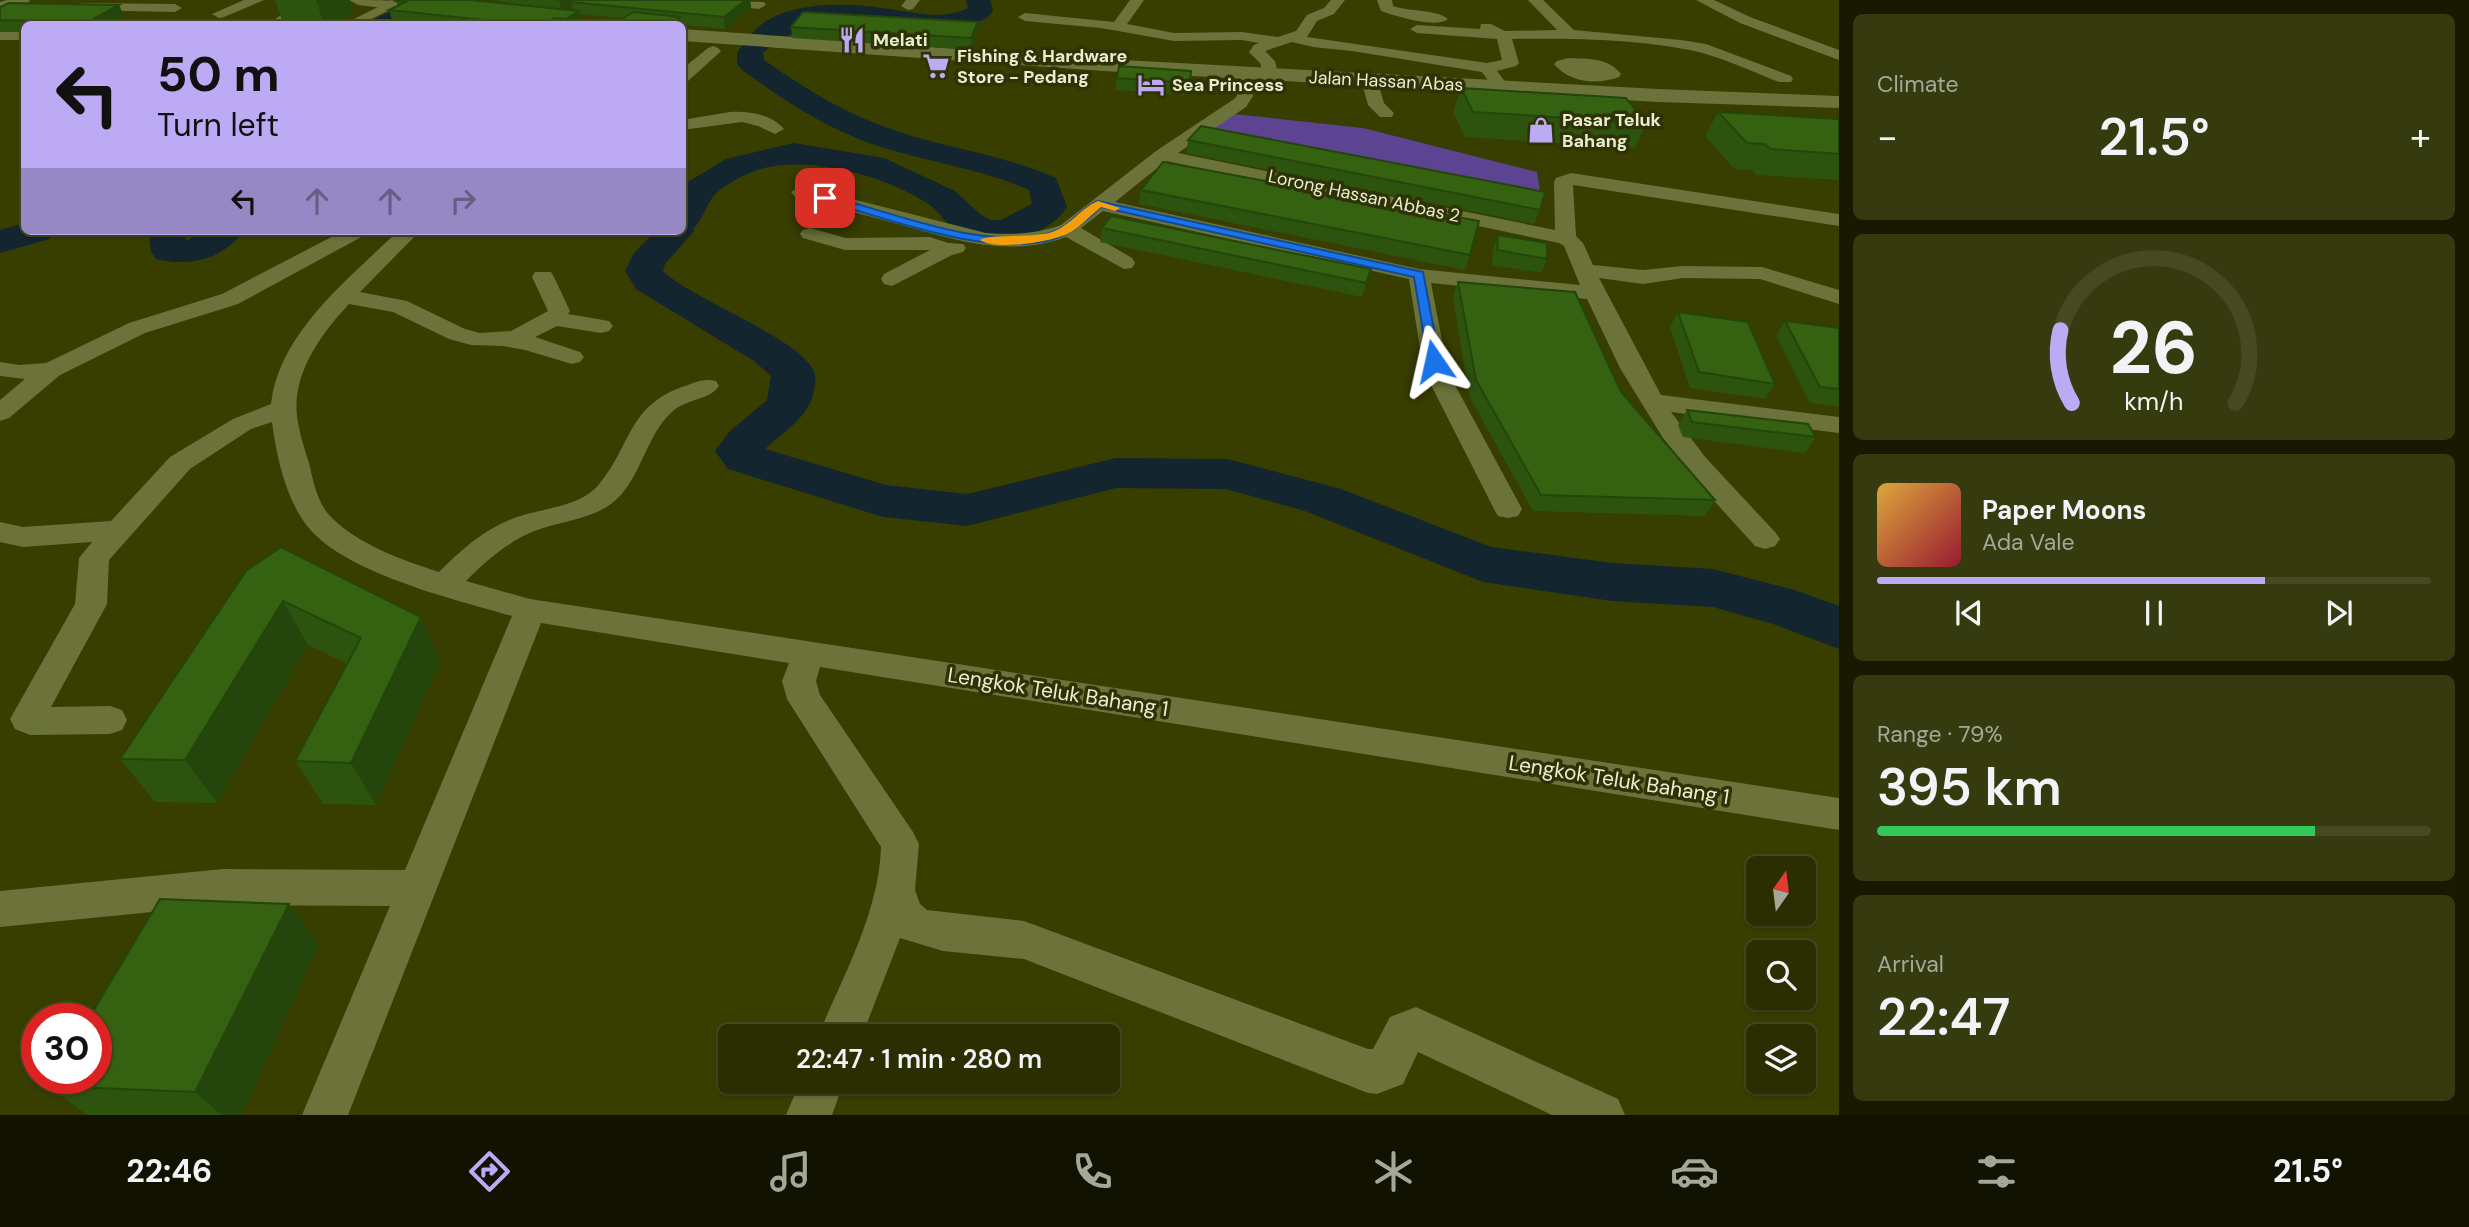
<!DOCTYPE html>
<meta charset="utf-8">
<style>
:root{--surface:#2a2e00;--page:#363a0f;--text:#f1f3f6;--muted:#a5a899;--line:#464a22;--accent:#bcaaf5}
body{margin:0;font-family:"DM Sans",sans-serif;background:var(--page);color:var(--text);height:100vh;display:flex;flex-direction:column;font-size:26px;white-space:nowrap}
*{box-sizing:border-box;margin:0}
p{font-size:23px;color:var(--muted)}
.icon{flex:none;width:38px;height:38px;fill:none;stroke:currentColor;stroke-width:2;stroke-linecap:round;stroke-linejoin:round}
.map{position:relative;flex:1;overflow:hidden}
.sheet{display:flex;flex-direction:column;gap:14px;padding:14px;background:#171900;width:630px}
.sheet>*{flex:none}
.banner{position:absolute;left:21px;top:21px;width:665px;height:214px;border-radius:10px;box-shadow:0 2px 5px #0004,0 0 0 2px var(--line);background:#bcaaf5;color:#111;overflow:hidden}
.needle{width:46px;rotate:14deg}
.controls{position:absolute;left:1746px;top:856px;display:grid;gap:14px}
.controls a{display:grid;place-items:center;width:70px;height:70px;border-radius:10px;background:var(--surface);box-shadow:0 2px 5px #0004,0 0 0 2px var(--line);font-size:35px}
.speed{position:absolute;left:21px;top:1003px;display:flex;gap:14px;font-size:35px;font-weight:700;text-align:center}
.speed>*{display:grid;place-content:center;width:91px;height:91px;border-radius:50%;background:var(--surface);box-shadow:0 2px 5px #0004,0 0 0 2px var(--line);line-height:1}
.speed .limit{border:10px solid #d22;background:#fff;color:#111}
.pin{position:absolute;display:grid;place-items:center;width:60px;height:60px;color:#fff;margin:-30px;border-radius:14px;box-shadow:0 4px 10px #0006}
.me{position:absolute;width:77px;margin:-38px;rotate:349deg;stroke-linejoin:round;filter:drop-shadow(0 0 5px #0008)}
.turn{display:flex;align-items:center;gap:24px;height:147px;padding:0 21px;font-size:32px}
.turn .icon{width:91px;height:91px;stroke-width:2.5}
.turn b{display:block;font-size:49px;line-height:60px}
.lanes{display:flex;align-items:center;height:66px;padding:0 21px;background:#0003;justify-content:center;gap:35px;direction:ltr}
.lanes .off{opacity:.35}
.big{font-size:52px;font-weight:600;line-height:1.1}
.sheet .card{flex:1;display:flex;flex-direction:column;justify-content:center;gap:10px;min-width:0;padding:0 24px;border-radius:10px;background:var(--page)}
.sheet .dial{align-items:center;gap:0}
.dial svg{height:182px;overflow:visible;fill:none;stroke:var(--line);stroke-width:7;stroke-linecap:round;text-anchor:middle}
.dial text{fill:var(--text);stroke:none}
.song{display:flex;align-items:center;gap:21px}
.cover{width:84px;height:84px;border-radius:10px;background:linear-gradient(135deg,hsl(40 70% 55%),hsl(350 70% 35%))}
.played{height:7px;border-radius:4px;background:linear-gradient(90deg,var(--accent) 70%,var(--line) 70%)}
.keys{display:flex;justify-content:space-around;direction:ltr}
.heat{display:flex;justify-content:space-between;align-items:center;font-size:38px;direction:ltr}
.charge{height:10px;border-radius:5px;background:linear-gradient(90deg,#34c759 79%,var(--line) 0)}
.trip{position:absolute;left:718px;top:1024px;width:402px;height:70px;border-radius:10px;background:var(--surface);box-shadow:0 2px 5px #0004,0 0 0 2px var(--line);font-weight:600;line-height:70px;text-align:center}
.menu{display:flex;height:112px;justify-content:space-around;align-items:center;background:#111200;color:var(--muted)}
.menu .icon{width:49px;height:49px}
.menu .selected{color:var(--accent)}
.menu b{font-size:32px;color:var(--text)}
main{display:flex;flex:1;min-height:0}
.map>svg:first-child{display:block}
.green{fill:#5c4493}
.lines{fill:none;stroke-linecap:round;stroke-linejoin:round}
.river{fill:#13252f;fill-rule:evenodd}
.minor{fill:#6b733a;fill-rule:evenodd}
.secondary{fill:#6b733a;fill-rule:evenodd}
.wall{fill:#2d540e;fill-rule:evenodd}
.shaded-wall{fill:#24450b}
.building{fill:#346210;stroke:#24450b;stroke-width:2}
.route{fill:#1a73e8;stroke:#114b97;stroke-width:2}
.slow{fill:#f59e0b}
.labels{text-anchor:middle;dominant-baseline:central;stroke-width:7;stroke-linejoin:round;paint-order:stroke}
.far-poi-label{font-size:18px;font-weight:bold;fill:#e9eed0;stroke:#2e3205;text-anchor:start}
.far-street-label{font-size:18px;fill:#e9eed0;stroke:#2e3205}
.street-label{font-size:21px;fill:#e9eed0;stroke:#2e3205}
</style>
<main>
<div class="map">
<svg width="1839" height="1115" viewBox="0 0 1839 1115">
<rect width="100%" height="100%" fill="#383d00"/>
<path class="green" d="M1234,114L1363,128L1537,172L1541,197L1202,135Z"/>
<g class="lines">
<g class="river">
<path d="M416,0H440L441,3L438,8L402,24H370L374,19Z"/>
<path d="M966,0H990L993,11C988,19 980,22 971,24C903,46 816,0 763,53L764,60C805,89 848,115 896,131C949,149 1005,155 1056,178L1067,207C1045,240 991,251 957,231C946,225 940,212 930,205C887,175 796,150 747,174C737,179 718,189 712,198C705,208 702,221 693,229L694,231L665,264L663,271C691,299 802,339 814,372C817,380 814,391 812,399C803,421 781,434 765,449L886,485L967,494L1116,458L1227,459L1341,489L1491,547L1612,563L1713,569L1794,590L1839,606V649L1776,625L1713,607L1612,601L1483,582L1305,511L1226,489L1116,488L967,526L883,517L728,469L715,451L730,431L767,400L771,376L754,361L636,289L625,271L634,253L656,231H682V190L688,182L726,159L794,143L884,158L955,191L981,215L991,220H1001L1032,204L1029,190C980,168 926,162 875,145C826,128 783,100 741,69L737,63V53C744,42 754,29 766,21C800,1 851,3 888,9C915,12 943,21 968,8Z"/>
<path d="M24,223V231H54L49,239L0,253V230Z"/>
<path d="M149,231H185L186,241L203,231H243C223,260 189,267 156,259L151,251Z"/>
</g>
<g class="minor">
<path d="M7,0H30L28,3L0,10V2Z"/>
<path d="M244,0H264L224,17L219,18L212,14Z"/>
<path d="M303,0H323L284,24H268Z"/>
<path d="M392,0L398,4L396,7L361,24H344Z"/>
<path d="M701,0L764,2L766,5L759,9L708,4Z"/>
<path d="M906,0H920L913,9L908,10L901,6Z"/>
<path d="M1130,0H1144L1127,24L1174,33L1242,32L1278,37L1296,31L1307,15L1324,8L1331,0H1345L1334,14L1317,21L1307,37L1487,63L1502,60L1497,39L1417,33L1410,29L1417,25L1480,29L1481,24H1491L1505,31L1557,30L1528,0H1543L1574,30L1681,40L1706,44L1791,76L1793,79L1791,82H1779C1753,72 1726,59 1699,52C1642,39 1570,38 1512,39L1519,63L1516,66L1497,71L1509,87L1501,92L1495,90L1482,72L1352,51L1313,47L1292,42L1265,51L1275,61L1278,74L1270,79L1264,77L1260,63L1249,52L1254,45L1259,43L1242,40L1174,41L1101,28L1025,21L1018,17L1025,13L1114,22Z"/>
<path d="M1377,0H1392L1393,6C1410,12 1435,9 1448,19C1436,29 1396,16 1381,11Z"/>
<path d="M1696,0H1714L1750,17L1839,50V60L1740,23Z"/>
<path d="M81,3L175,4L182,8L175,12L76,10L74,7Z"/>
<rect x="0" y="32" width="24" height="8"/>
<path d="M713,46L718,48L721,51L718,54L688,81L682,83V69L708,48Z"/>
<path d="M1568,58C1587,59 1608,57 1621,74L1619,77C1597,85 1570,83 1554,64L1557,61Z"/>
<path d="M1240,68L1248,73L1253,96L1246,107L1178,153L1555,230L1554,182L1556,178L1571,173L1839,214V226L1573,185L1576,236L1583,243L1593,265L1643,270L1683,266L1762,267L1839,290V304L1760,279L1683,278L1643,284L1599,278L1661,395L1839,417V433L1671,412L1706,458L1775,532L1780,539L1775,546L1765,549L1755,546L1698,483L1663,438L1620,368L1587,299L1431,283L1446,361L1455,385L1522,509L1518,516L1508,518L1498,516L1494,509L1431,385L1422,361L1409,279L1103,211L1081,228L1132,258L1135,263L1132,268L1124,269L1066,237C1009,258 954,240 898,224C863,215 829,205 794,196L791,192L801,186L986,233C1013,235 1036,234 1061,225L1156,151L1234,99L1237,96L1232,73ZM1166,161L1559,243L1564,246L1580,285L1419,269L1115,202Z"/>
<path d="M1369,75L1377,80L1384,103L1394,113L1392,117H1380L1368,105L1361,80Z"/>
<path d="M730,112C749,111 771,114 784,129L775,134L758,126L742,122L682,130V120Z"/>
<path d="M810,228L846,238L930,237L948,243L963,244L966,248L963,252L952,255L892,286L884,284L881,279L884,274L930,250H845L803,238L800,234L803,230Z"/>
<path d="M343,231H368L365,235L238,304L145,333L60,375L9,418L0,421V400L25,379L0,376V362L19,365L46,363L129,323L222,294Z"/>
<path d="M398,231H420L360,292L407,301L465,329L480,333L511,331L548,311L532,277L535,272H551L554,277L570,311L568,314L609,321L613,326L609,331L601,333L557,326L535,337L580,352L584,357L580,362L572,364L525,350L503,346L471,345L449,339L393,312L349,304C322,333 292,373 297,416C299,432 304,447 309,463C313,480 317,503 331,517C359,545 402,560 439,572C460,551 483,530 512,519C539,508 581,508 600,483C632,444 628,405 685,386C696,382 704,378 716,381L719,386C710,400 686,399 673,411C645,435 641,482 611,504C590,519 564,521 540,529C511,539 488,559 466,581L530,599L1839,798V830L820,667L816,681L820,695L913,832L919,844L915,890L920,904L927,910L1024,921L1368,1049H1373L1390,1017L1416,1007L1618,1099L1625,1115H1552L1418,1052L1403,1084L1377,1094L1368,1093L1024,959L943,951L900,938L862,1036H818C843,976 879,913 881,847L787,699L782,681L789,663L541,623L348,1115H302L390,906L223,905L0,927V891L223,869L405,870L512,616C456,600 339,572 305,523C285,496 276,454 272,422L251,429L190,469L109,560L107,604L51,707L110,706L122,710L127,720L122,730L110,734L30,735L15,729L10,719L75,604L79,558L92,542L23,547L0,542V522L23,527L111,521L170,457L233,419L271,404C279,332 350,278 398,231Z"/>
<path d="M800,1082H844L832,1115H786Z"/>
</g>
<g class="secondary">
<path d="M349,0C369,0 447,0 459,11L450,16L358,5Z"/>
<path d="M682,29L1104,59L1658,89L1839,96V108L1658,102L1104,71L682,41Z"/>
</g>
</g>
<g class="wall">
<path d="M275,0H350L354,13L331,24H298L283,23Z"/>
<path d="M492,0H750L751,8L725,29L580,14L582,24H393L389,10L398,6L396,1L527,6ZM572,5L573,11L564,10Z"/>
<path d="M0,7L124,16L109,24H24V32H0Z"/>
<path d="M978,22V34L971,50L792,38L791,27Z"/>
<path d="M1119,66L1190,83L1188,95L1115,90Z"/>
<path d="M1461,88L1646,123L1635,148L1465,137L1453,112Z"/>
<path d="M1718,112L1839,119V180L1757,175L1752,170L1734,169L1705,136Z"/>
<path d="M1188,140L1540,210L1534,224L1186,153Z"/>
<path d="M1141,190L1470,255L1465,270L1139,204Z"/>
<path d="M1102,228L1371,269L1362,297L1100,242Z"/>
<path d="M1498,235L1547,259L1541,273L1492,265L1493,249Z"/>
<path d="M1458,282L1621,392L1715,500L1705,516L1533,511L1469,396L1453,297Z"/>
<path d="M1678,312L1775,384L1765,399L1690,388L1670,327Z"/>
<path d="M1785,321L1839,328V407L1809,402L1776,336Z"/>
<path d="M1687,410L1816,437L1805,453L1683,437L1678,425Z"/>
<path d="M246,571L440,661L376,805L323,804L295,761L347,664L308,645L217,803L155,802L120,759Z"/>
<path d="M289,904L319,945L241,1115H87L48,1086Z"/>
</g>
<g class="shaded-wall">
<path d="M316,0H350L354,13L331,24H324Z"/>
<path d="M559,0H578L571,2L572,5L562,12Z"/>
<path d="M746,0H750L751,8L725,29L724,17Z"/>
<path d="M119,5L124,16L109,24H89L88,22Z"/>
<path d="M579,11L582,24H567L566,19Z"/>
<path d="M680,17L681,24H670Z"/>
<path d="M554,18L555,24H543Z"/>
<path d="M978,22V34L971,50V38Z"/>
<path d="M682,32L685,48L682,49Z"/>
<path d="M283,601L308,645L217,803L185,760Z"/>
<path d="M421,617L440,661L376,805L351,763Z"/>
<path d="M289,904L319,945L241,1115H221L195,1092Z"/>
</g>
<g class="building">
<path d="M398,0H470L579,11L566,19L554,18L543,24H522L389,10L406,2L396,1Z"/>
<path d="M574,0H746L724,17L571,2Z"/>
<path d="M9,3L119,5L88,22L0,20V7Z"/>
<path d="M633,12L680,17L670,24H615Z"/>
<path d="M803,12L978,22L971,38L791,27Z"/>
<path d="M1119,66L1191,71L1190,83L1117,78Z"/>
<path d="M1461,88L1626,98L1646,123L1473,112Z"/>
<path d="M1718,112L1839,119V154L1770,149L1765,144L1747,143Z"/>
<path d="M1201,126L1545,192L1540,210L1188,140Z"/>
<path d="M1163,162L1479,221L1470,255L1141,190Z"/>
<path d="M1111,216L1371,269L1366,283L1102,228Z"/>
<path d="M1498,235L1547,243V259L1497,250Z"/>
<path d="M1458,282L1575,292L1621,392L1715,500L1541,495L1476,380Z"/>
<path d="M1678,312L1748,322L1775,384L1699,372Z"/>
<path d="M1785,321L1839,328V389L1820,387Z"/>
<path d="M1687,410L1808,424L1816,437L1692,422Z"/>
<path d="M281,547L421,617L351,763L295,761L361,638L283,601L185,760L120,759L246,571Z"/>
<path d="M160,899L289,904L195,1092L48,1086L53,1078H96V1018H89Z"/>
</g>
<path class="route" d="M825,195C892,212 983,251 1050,233C1070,228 1080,208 1098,201L1423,272L1440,361L1434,365L1428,361L1414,277L1101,207C1087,219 1074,232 1057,238C995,260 885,218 822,200L820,198Z"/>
<path class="slow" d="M1098,201L1120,208L1115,211L1101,207C1091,215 1081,226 1071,232C1054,242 996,251 980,240C988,234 1035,238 1052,232C1070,226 1081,208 1098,201Z"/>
<defs>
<g id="restaurant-bare" transform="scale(2.1)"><path d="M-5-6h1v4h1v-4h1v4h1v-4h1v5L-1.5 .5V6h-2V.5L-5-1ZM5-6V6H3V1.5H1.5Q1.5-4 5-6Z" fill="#bcaaf5" stroke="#2e3205" stroke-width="2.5" paint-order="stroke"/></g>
<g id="supermarket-bare" transform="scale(2.1)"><path d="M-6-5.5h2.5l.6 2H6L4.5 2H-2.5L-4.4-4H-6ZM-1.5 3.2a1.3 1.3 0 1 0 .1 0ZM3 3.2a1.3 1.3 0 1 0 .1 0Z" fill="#bcaaf5" stroke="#2e3205" stroke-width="2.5" paint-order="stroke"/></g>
<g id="hotel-bare" transform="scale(2.1)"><path d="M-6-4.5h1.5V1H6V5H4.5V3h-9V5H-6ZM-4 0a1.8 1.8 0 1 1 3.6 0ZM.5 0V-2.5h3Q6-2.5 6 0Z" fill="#bcaaf5" stroke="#2e3205" stroke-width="2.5" paint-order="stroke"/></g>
<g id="shop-bare" transform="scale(2.1)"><path d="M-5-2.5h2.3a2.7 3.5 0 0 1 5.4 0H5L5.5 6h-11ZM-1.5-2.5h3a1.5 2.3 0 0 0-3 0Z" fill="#bcaaf5" stroke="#2e3205" stroke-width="2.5" paint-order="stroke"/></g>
</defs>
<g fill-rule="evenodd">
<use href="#restaurant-bare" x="852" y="40"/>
<use href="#supermarket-bare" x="936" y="66"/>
<use href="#hotel-bare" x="1151" y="85"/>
<use href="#shop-bare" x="1541" y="130"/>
</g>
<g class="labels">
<g class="far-poi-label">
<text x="873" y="40">Melati</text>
<text x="957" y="56">Fishing &amp; Hardware<tspan x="957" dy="21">Store - Pedang</tspan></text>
<text x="1172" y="85">Sea Princess</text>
<text x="1562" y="120">Pasar Teluk<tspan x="1562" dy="21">Bahang</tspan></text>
</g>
<g class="far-street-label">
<text transform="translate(1386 81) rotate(3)">Jalan Hassan Abas</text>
<text transform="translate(1364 196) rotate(12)">Lorong Hassan Abbas 2</text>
</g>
<g class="street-label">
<text transform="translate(1058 692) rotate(9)">Lengkok Teluk Bahang 1</text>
<text transform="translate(1619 780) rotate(9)">Lengkok Teluk Bahang 1</text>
</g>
</g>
</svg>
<div class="controls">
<a><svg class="needle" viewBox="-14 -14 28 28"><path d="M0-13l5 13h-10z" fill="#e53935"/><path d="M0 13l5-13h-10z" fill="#a5a899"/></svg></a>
<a><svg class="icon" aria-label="search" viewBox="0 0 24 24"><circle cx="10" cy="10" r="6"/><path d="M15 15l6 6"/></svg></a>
<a><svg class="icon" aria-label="layers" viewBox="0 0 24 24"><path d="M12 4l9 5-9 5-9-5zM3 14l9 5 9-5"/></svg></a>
</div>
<div class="speed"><div class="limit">30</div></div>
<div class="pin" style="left:825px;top:198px;background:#d93025"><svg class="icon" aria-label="arrive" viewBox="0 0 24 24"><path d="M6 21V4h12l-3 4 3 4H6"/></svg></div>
<svg class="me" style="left:1434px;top:361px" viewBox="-20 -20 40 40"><path d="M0-17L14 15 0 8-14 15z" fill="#1a73e8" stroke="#fff" stroke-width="4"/></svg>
<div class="trip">22:47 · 1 min · 280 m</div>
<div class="banner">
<div class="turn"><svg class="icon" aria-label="left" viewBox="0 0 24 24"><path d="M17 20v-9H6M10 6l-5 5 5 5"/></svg><div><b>50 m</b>Turn left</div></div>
<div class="lanes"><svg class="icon" aria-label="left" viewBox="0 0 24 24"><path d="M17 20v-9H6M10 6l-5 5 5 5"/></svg><svg class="icon off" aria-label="ahead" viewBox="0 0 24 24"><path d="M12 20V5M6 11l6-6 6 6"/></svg><svg class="icon off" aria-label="ahead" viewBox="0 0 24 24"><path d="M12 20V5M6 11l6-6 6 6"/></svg><svg class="icon off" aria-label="right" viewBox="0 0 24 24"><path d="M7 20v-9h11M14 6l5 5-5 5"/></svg></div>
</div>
</div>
<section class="sheet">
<div class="card"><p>Climate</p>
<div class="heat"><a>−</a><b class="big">21.5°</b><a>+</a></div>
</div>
<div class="card dial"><svg viewBox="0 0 100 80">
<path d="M14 69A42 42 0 1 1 86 69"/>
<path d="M14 69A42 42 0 0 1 9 37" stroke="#bcaaf5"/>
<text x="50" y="56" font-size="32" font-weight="700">26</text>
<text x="50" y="72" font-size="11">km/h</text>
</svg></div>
<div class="card">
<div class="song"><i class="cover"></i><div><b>Paper Moons</b><p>Ada Vale</p></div></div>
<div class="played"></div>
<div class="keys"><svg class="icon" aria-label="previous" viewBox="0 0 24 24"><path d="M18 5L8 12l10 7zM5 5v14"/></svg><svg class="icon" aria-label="pause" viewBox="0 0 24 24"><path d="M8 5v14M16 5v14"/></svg><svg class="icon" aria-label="next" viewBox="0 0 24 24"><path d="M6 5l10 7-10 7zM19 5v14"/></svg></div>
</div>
<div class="card"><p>Range · 79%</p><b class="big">395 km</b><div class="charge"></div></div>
<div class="card"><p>Arrival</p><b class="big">22:47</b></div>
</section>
</main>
<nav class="menu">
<b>22:46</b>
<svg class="icon selected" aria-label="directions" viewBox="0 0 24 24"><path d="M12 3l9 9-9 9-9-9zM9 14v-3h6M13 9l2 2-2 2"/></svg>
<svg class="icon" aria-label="music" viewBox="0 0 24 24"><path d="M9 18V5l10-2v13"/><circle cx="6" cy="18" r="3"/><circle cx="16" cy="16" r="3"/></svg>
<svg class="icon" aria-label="phone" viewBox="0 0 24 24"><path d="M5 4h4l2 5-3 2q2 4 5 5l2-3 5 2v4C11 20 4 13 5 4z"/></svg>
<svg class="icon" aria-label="climate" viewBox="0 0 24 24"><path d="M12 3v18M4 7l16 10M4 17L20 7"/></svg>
<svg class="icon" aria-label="car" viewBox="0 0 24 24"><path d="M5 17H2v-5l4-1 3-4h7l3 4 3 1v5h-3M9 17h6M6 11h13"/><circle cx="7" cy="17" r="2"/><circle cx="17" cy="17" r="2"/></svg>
<svg class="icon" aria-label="filters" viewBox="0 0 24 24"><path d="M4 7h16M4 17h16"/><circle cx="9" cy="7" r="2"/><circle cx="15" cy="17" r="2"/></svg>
<b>21.5°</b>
</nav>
